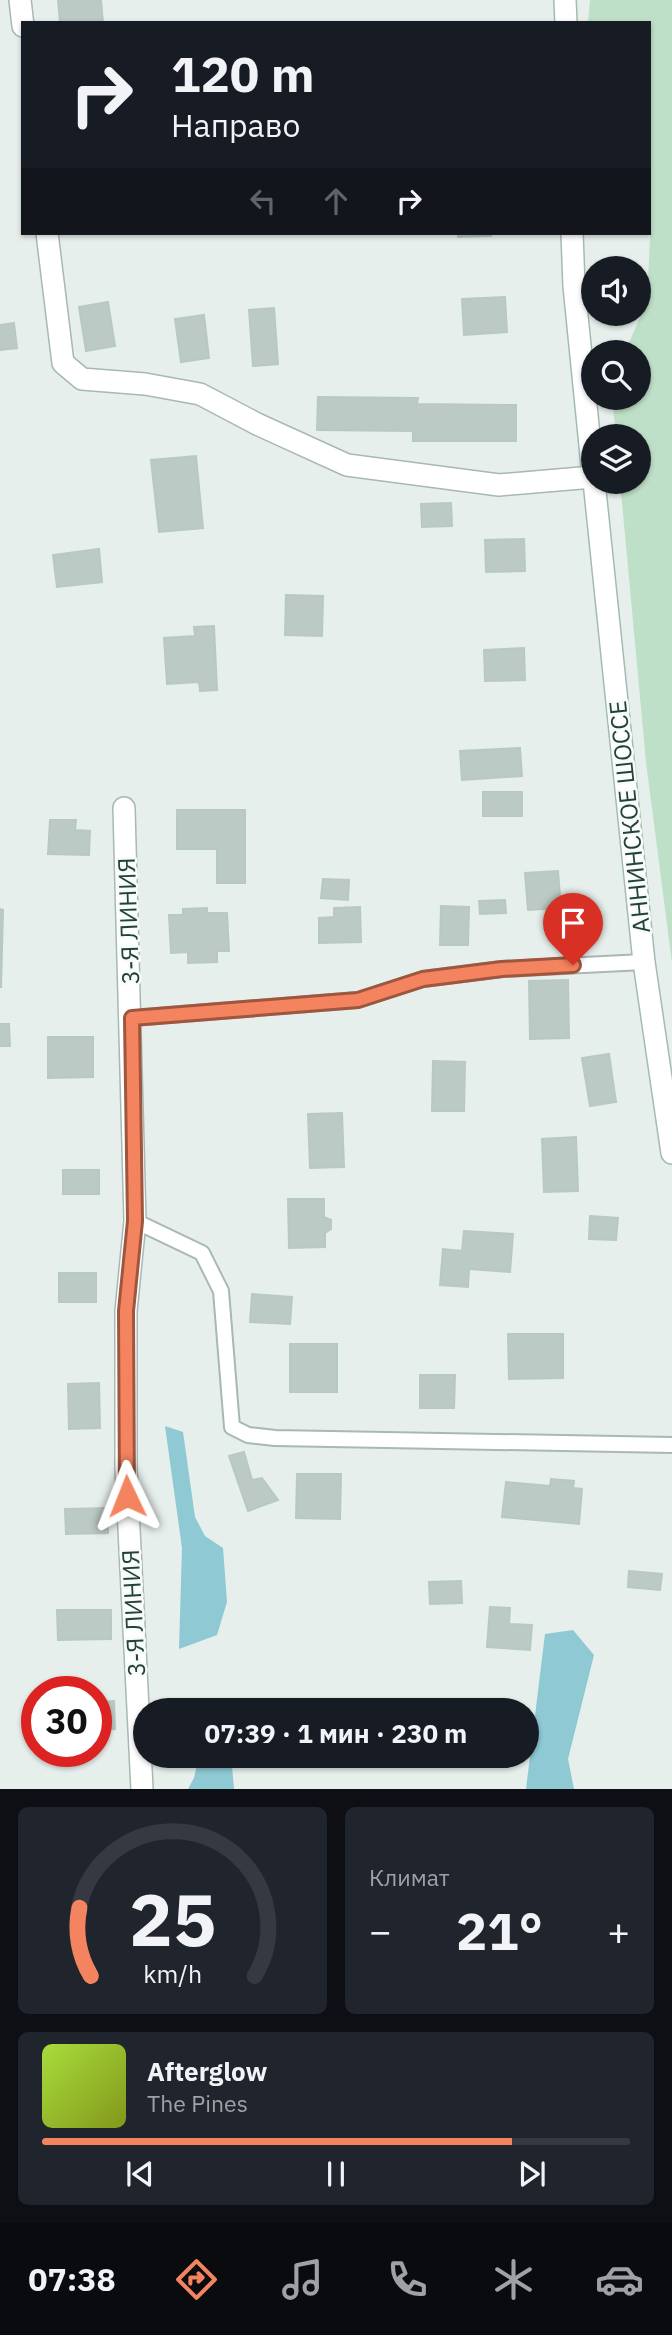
<!DOCTYPE html>
<html lang="ru">
<meta charset="utf-8">
<style>
:root{--surface:#171b24;--page:#20242c;--text:#f1f3f6;--muted:#9ea1a6;--line:#363941;--accent:#f4845f}
body{margin:0;font-family:"IBM Plex Sans",sans-serif;background:var(--page);color:var(--text);height:100vh;display:flex;flex-direction:column;font-size:26px;white-space:nowrap}
*{box-sizing:border-box;margin:0}
p{font-size:23px;color:var(--muted)}
.icon{flex:none;width:38px;height:38px;fill:none;stroke:currentColor;stroke-width:2;stroke-linecap:round;stroke-linejoin:round}
.map{position:relative;height:1789px;overflow:hidden}
.drawer{display:flex;flex-direction:column;gap:18px;padding:18px;background:#0d0f14;flex:1}
.drawer>*{flex:none}
.top-card{position:absolute;left:21px;top:21px;width:630px;height:214px;border-radius:0px;box-shadow:0 2px 5px #0004;background:#171b24;color:var(--text);overflow:hidden}
.controls{position:absolute;left:581px;top:256px;display:grid;gap:14px}
.controls a{display:grid;place-items:center;width:70px;height:70px;border-radius:50%;background:var(--surface);box-shadow:0 2px 5px #0004;font-size:35px}
.speed{position:absolute;left:21px;top:1676px;display:flex;gap:14px;font-size:35px;font-weight:700;text-align:center}
.speed>*{display:grid;place-content:center;width:91px;height:91px;border-radius:50%;background:var(--surface);box-shadow:0 2px 5px #0004;line-height:1}
.speed .limit{border:10px solid #d22;background:#fff;color:#111}
.pin{position:absolute;display:grid;place-items:center;width:60px;height:60px;color:#fff;margin:-72px -30px;border-radius:50% 50% 50% 0;rotate:-45deg;box-shadow:0 0 7px #0007}
.pin .icon{rotate:45deg}
.me{position:absolute;width:77px;margin:-38px;rotate:358deg;stroke-linejoin:round;filter:drop-shadow(0 0 5px #0008)}
.turn{display:flex;align-items:center;gap:24px;height:147px;padding:0 35px;font-size:32px}
.turn .icon{width:91px;height:91px;stroke-width:2.5}
.turn b{display:block;font-size:49px;line-height:60px}
.lanes{display:flex;align-items:center;height:66px;padding:0 35px;background:#0003;justify-content:center;gap:35px;direction:ltr}
.lanes .off{opacity:.35}
.big{font-size:52px;font-weight:700;line-height:1.1}
.drawer .tile{flex:1;display:flex;flex-direction:column;justify-content:center;gap:10px;min-width:0;padding:0 24px;border-radius:10px;background:var(--page)}
.drawer .dial{align-items:center;gap:0}
.dial svg{height:182px;overflow:visible;fill:none;stroke:var(--line);stroke-width:7;stroke-linecap:round;text-anchor:middle}
.dial text{fill:var(--text);stroke:none}
.song{display:flex;align-items:center;gap:21px}
.cover{width:84px;height:84px;border-radius:10px;background:linear-gradient(135deg,hsl(80 70% 55%),hsl(70 70% 35%))}
.played{height:7px;border-radius:4px;background:linear-gradient(90deg,var(--accent) 80%,var(--line) 80%)}
.keys{display:flex;justify-content:space-around;direction:ltr}
.heat{display:flex;justify-content:space-between;align-items:center;font-size:38px;direction:ltr}
.drawer .tiles{flex:1;display:grid;gap:18px;grid-template-columns:1fr 1fr}
.tile:last-child{grid-column:span 2}
.trip{position:absolute;left:133px;top:1698px;width:406px;height:70px;border-radius:35px;background:var(--surface);box-shadow:0 2px 5px #0004;font-weight:700;line-height:70px;text-align:center}
.tab-bar{display:flex;height:112px;justify-content:space-around;align-items:center;background:#090b0e;color:var(--muted)}
.tab-bar .icon{width:49px;height:49px}
.tab-bar .active{color:var(--accent)}
.tab-bar b{font-size:32px;color:var(--text)}
.map>svg:first-child{display:block}
.green{fill:#bfe0c8}
.water{fill:#8ec9d4}
.building{fill:#bbcac4;stroke:#b8c9c2;stroke-width:2}
.lines{fill:none;stroke-linecap:round;stroke-linejoin:round}
.lane-casing{stroke:#a8b8b2;stroke-width:18}
.street-casing{stroke:#a8b8b2;stroke-width:24}
.secondary-casing{stroke:#a4bbb3;stroke-width:24}
.lane{stroke:#fff;stroke-width:14}
.street{stroke:#fff;stroke-width:21}
.secondary{stroke:#fff;stroke-width:21}
.route-casing{stroke:#9f563e;stroke-width:18}
.route{stroke:#f4845f;stroke-width:12}
.labels{text-anchor:middle;dominant-baseline:central;stroke-width:5;stroke-linejoin:round;paint-order:stroke}
.street-label{font-size:24px;fill:#24423a;stroke:#f7fbf9}
</style>
<div class="map">
<svg width="672" height="1789" viewBox="0 0 672 1789">
<rect width="100%" height="100%" fill="#e6efeb"/>
<path class="green" d="M590,0H672V963L646,762L620,481H639V436H616L612,397H639V352H625L647,301L651,217L649,23H588Z"/>
<g class="water">
<path d="M165,1426L183,1432L195,1517L205,1536L223,1548L227,1602L217,1635L179,1649L182,1548Z"/>
<path d="M573,1630L594,1655L568,1759L574,1789H526L545,1634Z"/>
<path d="M199,1755H231L234,1789H188L194,1778Z"/>
</g>
<g class="building">
<path d="M58,0H101L103,23H60Z"/>
<path d="M458,233H491V236L458,237Z"/>
<path d="M505,297L507,332L464,335L462,299Z"/>
<path d="M108,302L115,346L86,351L79,307Z"/>
<path d="M274,308L278,364L253,366L249,310Z"/>
<path d="M204,315L209,358L181,362L175,319Z"/>
<path d="M14,323L17,348L0,350V325Z"/>
<path d="M318,397L418,398L417,404L516,405V441H413V431L317,430Z"/>
<path d="M196,456L203,528L159,532L151,460Z"/>
<path d="M451,503L452,526L422,527L421,504Z"/>
<path d="M524,539L525,571L486,572L485,540Z"/>
<path d="M99,549L102,582L57,587L53,555Z"/>
<path d="M286,595L323,596L322,636L285,635Z"/>
<path d="M214,626L217,690L200,691L199,682L167,684L164,638L195,636L194,627Z"/>
<path d="M524,648L525,680L485,681L484,650Z"/>
<path d="M520,748L522,776L462,780L460,751Z"/>
<rect x="483" y="792" width="39" height="24"/>
<path d="M177,810H245V883H217V849H177Z"/>
<path d="M50,820H76L75,830L90,831L89,855L48,854Z"/>
<path d="M558,871L561,908L528,910L525,873Z"/>
<path d="M323,879L349,880L348,900L321,898Z"/>
<path d="M505,900L506,913L480,914L479,901Z"/>
<path d="M441,906L469,907L468,945H440Z"/>
<path d="M360,907L361,942L319,943V918L334,917V908Z"/>
<path d="M207,908V913H227L229,951H217V962L188,963V952L171,953L169,915H183V909Z"/>
<path d="M0,909L3,910L1,987H0Z"/>
<path d="M568,980L569,1038L530,1039L529,981Z"/>
<path d="M0,1024H9L10,1046H0Z"/>
<path d="M48,1037H93V1077L48,1078Z"/>
<path d="M609,1054L616,1102L590,1106L582,1058Z"/>
<path d="M433,1061L465,1062L464,1111H432Z"/>
<path d="M342,1113L344,1167L310,1168L308,1114Z"/>
<path d="M576,1137L578,1191L544,1192L542,1139Z"/>
<rect x="63" y="1170" width="36" height="24"/>
<path d="M288,1199H324V1217L331,1220V1229L325,1233V1247L289,1248Z"/>
<path d="M590,1216L618,1218L616,1240L589,1239Z"/>
<path d="M464,1231L513,1234L510,1272L469,1269L468,1287L440,1285L443,1249L462,1251Z"/>
<rect x="59" y="1273" width="37" height="29"/>
<path d="M252,1294L292,1297L290,1324L250,1322Z"/>
<path d="M508,1334H563V1378L509,1379Z"/>
<rect x="290" y="1344" width="47" height="48"/>
<path d="M420,1375H455L454,1408H420Z"/>
<path d="M99,1383L100,1428L69,1429L68,1384Z"/>
<path d="M244,1452L252,1480L262,1478L278,1500L248,1511L229,1456Z"/>
<path d="M297,1474H341L340,1519L296,1518Z"/>
<path d="M551,1479L574,1481L573,1488L582,1489L579,1524L502,1517L506,1482L550,1486Z"/>
<path d="M108,1508V1533L66,1534L65,1509Z"/>
<path d="M629,1571L662,1574L660,1590L628,1587Z"/>
<path d="M461,1581L462,1603L430,1604L429,1582Z"/>
<path d="M490,1607L510,1608L509,1624L532,1625L530,1650L487,1647Z"/>
<path d="M57,1610H111V1639L58,1640Z"/>
<path d="M114,1701L115,1729L96,1730V1702Z"/>
</g>
<g class="lines">
<g class="lane-casing">
<g id="lane">
<path d="M132,1018L358,1000L423,979L502,969L644,962"/>
<path d="M135,1221L202,1253L221,1291L232,1427L248,1435L275,1438L672,1445"/>
</g>
</g>
<g class="street-casing">
<g id="street">
<path d="M20,0L23,26"/>
<path d="M47,233L63,363L82,379L145,384L200,394L257,424L347,465L499,485L593,477"/>
<path d="M124,808L135,1221L126,1311V1469L142,1789"/>
</g>
</g>
<g class="secondary-casing">
<g id="secondary">
<path d="M565,0L566,23"/>
<path d="M572,233L574,286L593,475"/>
<path d="M594,481L644,962L672,1153"/>
</g>
</g>
<use href="#lane" class="lane"/>
<use href="#street" class="street"/>
<use href="#secondary" class="secondary"/>
</g>
<g class="lines">
<g class="route-casing">
<path id="route" d="M127,1496L126,1311L135,1221L132,1018L358,1000L423,979L502,969L573,965"/>
</g>
<use href="#route" class="route"/>
</g>
<g class="labels">
<g class="street-label">
<text transform="translate(629 817) rotate(-96)">АННИНСКОЕ ШОССЕ</text>
<text transform="translate(128 921) rotate(-92)">3-Я ЛИНИЯ</text>
<text transform="translate(133 1613) rotate(-93)">3-Я ЛИНИЯ</text>
</g>
</g>
</svg>
<div class="controls">
<a><svg class="icon" aria-label="sound" viewBox="0 0 24 24"><path d="M4 9h4l5-4v14l-5-4H4zM17 9q2 3 0 6"/></svg></a>
<a><svg class="icon" aria-label="search" viewBox="0 0 24 24"><circle cx="10" cy="10" r="6"/><path d="M15 15l6 6"/></svg></a>
<a><svg class="icon" aria-label="layers" viewBox="0 0 24 24"><path d="M12 4l9 5-9 5-9-5zM3 14l9 5 9-5"/></svg></a>
</div>
<div class="speed"><div class="limit">30</div></div>
<div class="pin" style="left:573px;top:965px;background:#d93025"><svg class="icon" aria-label="arrive" viewBox="0 0 24 24"><path d="M6 21V4h12l-3 4 3 4H6"/></svg></div>
<svg class="me" style="left:127px;top:1496px" viewBox="-20 -20 40 40"><path d="M0-17L14 15 0 8-14 15z" fill="#f4845f" stroke="#fff" stroke-width="4"/></svg>
<div class="trip">07:39 · 1 мин · 230 m</div>
<div class="top-card">
<div class="turn"><svg class="icon" aria-label="right" viewBox="0 0 24 24"><path d="M7 20v-9h11M14 6l5 5-5 5"/></svg><div><b>120 m</b>Направо</div></div>
<div class="lanes"><svg class="icon off" aria-label="left" viewBox="0 0 24 24"><path d="M17 20v-9H6M10 6l-5 5 5 5"/></svg><svg class="icon off" aria-label="ahead" viewBox="0 0 24 24"><path d="M12 20V5M6 11l6-6 6 6"/></svg><svg class="icon" aria-label="right" viewBox="0 0 24 24"><path d="M7 20v-9h11M14 6l5 5-5 5"/></svg></div>
</div>
</div>
<section class="drawer">
<div class="tiles">
<div class="tile dial"><svg viewBox="0 0 100 80">
<path d="M14 69A42 42 0 1 1 86 69"/>
<path d="M14 69A42 42 0 0 1 9 39" stroke="#f4845f"/>
<text x="50" y="56" font-size="32" font-weight="700">25</text>
<text x="50" y="72" font-size="11">km/h</text>
</svg></div>
<div class="tile"><p>Климат</p>
<div class="heat"><a>−</a><b class="big">21°</b><a>+</a></div>
</div>
<div class="tile">
<div class="song"><i class="cover"></i><div><b>Afterglow</b><p>The Pines</p></div></div>
<div class="played"></div>
<div class="keys"><svg class="icon" aria-label="previous" viewBox="0 0 24 24"><path d="M18 5L8 12l10 7zM5 5v14"/></svg><svg class="icon" aria-label="pause" viewBox="0 0 24 24"><path d="M8 5v14M16 5v14"/></svg><svg class="icon" aria-label="next" viewBox="0 0 24 24"><path d="M6 5l10 7-10 7zM19 5v14"/></svg></div>
</div>
</div>
</section>
<nav class="tab-bar">
<b>07:38</b>
<svg class="icon active" aria-label="directions" viewBox="0 0 24 24"><path d="M12 3l9 9-9 9-9-9zM9 14v-3h6M13 9l2 2-2 2"/></svg>
<svg class="icon" aria-label="music" viewBox="0 0 24 24"><path d="M9 18V5l10-2v13"/><circle cx="6" cy="18" r="3"/><circle cx="16" cy="16" r="3"/></svg>
<svg class="icon" aria-label="phone" viewBox="0 0 24 24"><path d="M5 4h4l2 5-3 2q2 4 5 5l2-3 5 2v4C11 20 4 13 5 4z"/></svg>
<svg class="icon" aria-label="climate" viewBox="0 0 24 24"><path d="M12 3v18M4 7l16 10M4 17L20 7"/></svg>
<svg class="icon" aria-label="car" viewBox="0 0 24 24"><path d="M5 17H2v-5l4-1 3-4h7l3 4 3 1v5h-3M9 17h6M6 11h13"/><circle cx="7" cy="17" r="2"/><circle cx="17" cy="17" r="2"/></svg>
</nav>
